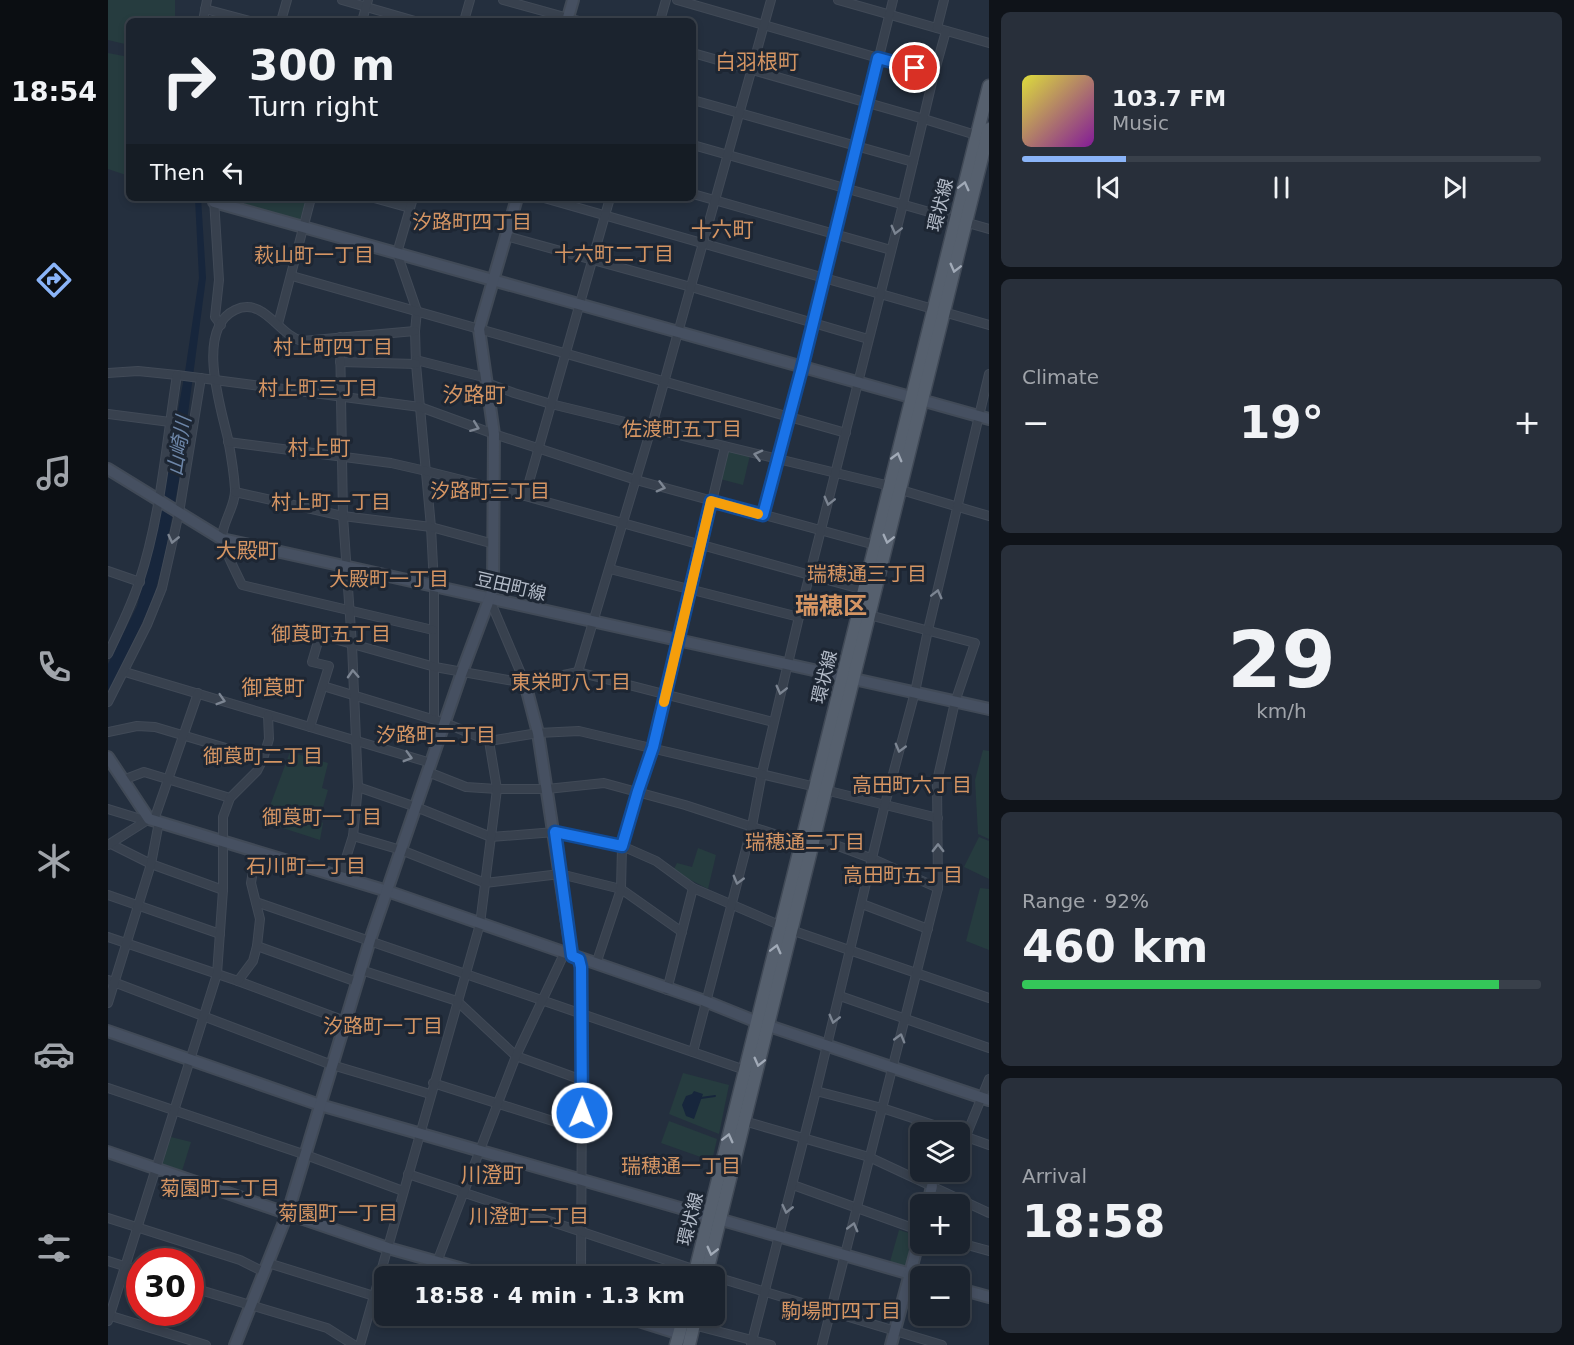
<!DOCTYPE html>
<meta charset="utf-8">
<style>
:root{--surface:#1b232e;--page:#282f3a;--text:#f1f3f6;--muted:#a0a4aa;--line:#39404a;--accent:#8ab4f8}
body{margin:0;font-family:"DejaVu Sans","Noto Sans JP",sans-serif;background:var(--page);color:var(--text);height:100vh;display:flex;flex-direction:column;font-size:22px;white-space:nowrap}
*{box-sizing:border-box;margin:0}
p{font-size:20px;color:var(--muted)}
.icon{flex:none;width:33px;height:33px;fill:none;stroke:currentColor;stroke-width:2;stroke-linecap:round;stroke-linejoin:round}
.map{position:relative;flex:1;overflow:hidden}
.side{display:flex;flex-direction:column;gap:12px;padding:12px;background:#0f1319;width:585px}
.side>*{flex:none}
.guide{position:absolute;left:18px;top:18px;width:570px;height:183px;border-radius:9px;box-shadow:0 3px 9px #0003,0 0 0 2px var(--line);background:#1b232e;color:var(--text);overflow:hidden}
.tools{position:absolute;left:802px;top:1122px;display:grid;gap:12px}
.tools a{display:grid;place-items:center;width:60px;height:60px;border-radius:9px;background:var(--surface);box-shadow:0 3px 9px #0003,0 0 0 2px var(--line);font-size:30px}
.speed{position:absolute;left:18px;top:1248px;display:flex;gap:12px;font-size:30px;font-weight:700;text-align:center}
.speed>*{display:grid;place-content:center;width:78px;height:78px;border-radius:50%;background:var(--surface);box-shadow:0 3px 9px #0003,0 0 0 2px var(--line);line-height:1}
.speed .limit{border:9px solid #d22;background:#fff;color:#111}
.pin{position:absolute;display:grid;place-items:center;width:51px;height:51px;color:#fff;margin:-26px;border:3px solid #fff;border-radius:50%;box-shadow:0 2px 6px #0007}
.me{position:absolute;width:66px;margin:-33px;rotate:1deg;stroke-linejoin:round;filter:drop-shadow(0 0 4px #0008)}
.turn{display:flex;align-items:center;gap:21px;height:126px;padding:0 24px;font-size:27px}
.turn .icon{width:78px;height:78px;stroke-width:2.5}
.turn b{display:block;font-size:42px;line-height:51px}
.then{display:flex;align-items:center;height:57px;padding:0 24px;background:#0003;gap:12px;font-size:22px}
.big{font-size:45px;font-weight:800;line-height:1.1}
.side .tile{flex:1;display:flex;flex-direction:column;justify-content:center;gap:9px;min-width:0;padding:0 21px;border-radius:9px;background:var(--page)}
.side .dial{align-items:center;gap:0}
.dial b{font-size:78px;line-height:1}
.song{display:flex;align-items:center;gap:18px}
.cover{width:72px;height:72px;border-radius:9px;background:linear-gradient(135deg,hsl(60 70% 55%),hsl(290 70% 35%))}
.played{height:6px;border-radius:3px;background:linear-gradient(90deg,var(--accent) 20%,var(--line) 20%)}
.keys{display:flex;justify-content:space-around;direction:ltr}
.heat{display:flex;justify-content:space-between;align-items:center;font-size:33px;direction:ltr}
.charge{height:9px;border-radius:4px;background:linear-gradient(90deg,#34c759 92%,var(--line) 0)}
.trip{position:absolute;left:266px;top:1266px;width:351px;height:60px;border-radius:9px;background:var(--surface);box-shadow:0 3px 9px #0003,0 0 0 2px var(--line);font-weight:800;line-height:60px;text-align:center}
main{display:flex;flex:1;min-height:0}
.tabs{display:flex;flex-direction:column;width:108px;justify-content:space-around;align-items:center;background:#0b0e12;color:var(--muted)}
.tabs .icon{width:42px;height:42px}
.tabs .current{color:var(--accent)}
.tabs b{font-size:27px;color:var(--text)}
.map>svg:first-child{display:block}
.green{fill:#263c3f}
.water{fill:#17263c}
.lines{fill:none;stroke-linecap:round;stroke-linejoin:round}
.stream{stroke:#17263c;stroke-width:2}
.street-casing{stroke:#414a57;stroke-width:10}
.secondary-casing{stroke:#414a57;stroke-width:14}
.primary-casing{stroke:#414a57;stroke-width:15}
.street{stroke:#38414e;stroke-width:8}
.secondary{stroke:#465061;stroke-width:10}
.primary{stroke:#56606e;stroke-width:12}
.oneway{stroke:#a1aab7}
.oneway2{stroke:#7c8592}
.route-casing{stroke:#114b97;stroke-width:15}
.route{stroke:#1a73e8;stroke-width:10}
.slow{stroke:#f59e0b;stroke-width:10}
.labels{text-anchor:middle;dominant-baseline:central;stroke-width:6;stroke-linejoin:round;paint-order:stroke}
.street-label{font-size:18px;fill:#b4bcc9;stroke:#1d2633}
.neighbourhood-label{font-size:20px;fill:#d59563;stroke:#1d2633}
.water-label{font-size:20px;font-style:italic;fill:#6d86a8;stroke:#1d2633}
.quarter-label{font-size:21px;fill:#d59563;stroke:#1d2633}
.district-label{font-size:24px;font-weight:bold;fill:#d59563;stroke:#1d2633}
</style>
<main>
<nav class="tabs">
<b>18:54</b>
<svg class="icon current" aria-label="directions" viewBox="0 0 24 24"><path d="M12 3l9 9-9 9-9-9zM9 14v-3h6M13 9l2 2-2 2"/></svg>
<svg class="icon" aria-label="music" viewBox="0 0 24 24"><path d="M9 18V5l10-2v13"/><circle cx="6" cy="18" r="3"/><circle cx="16" cy="16" r="3"/></svg>
<svg class="icon" aria-label="phone" viewBox="0 0 24 24"><path d="M5 4h4l2 5-3 2q2 4 5 5l2-3 5 2v4C11 20 4 13 5 4z"/></svg>
<svg class="icon" aria-label="climate" viewBox="0 0 24 24"><path d="M12 3v18M4 7l16 10M4 17L20 7"/></svg>
<svg class="icon" aria-label="car" viewBox="0 0 24 24"><path d="M5 17H2v-5l4-1 3-4h7l3 4 3 1v5h-3M9 17h6M6 11h13"/><circle cx="7" cy="17" r="2"/><circle cx="17" cy="17" r="2"/></svg>
<svg class="icon" aria-label="filters" viewBox="0 0 24 24"><path d="M4 7h16M4 17h16"/><circle cx="9" cy="7" r="2"/><circle cx="15" cy="17" r="2"/></svg>
</nav>
<div class="map">
<svg width="881" height="1345" viewBox="0 0 881 1345">
<rect width="100%" height="100%" fill="#242f3e"/>
<g class="green">
<path d="M0,0H67V21H21V45L0,40Z"/>
<path d="M0,53L21,57V176L0,169Z"/>
<path d="M116,198H199L192,220Z"/>
<path d="M619,450L642,455L635,485L612,479Z"/>
<path d="M875,750L881,751V839L870,834L867,780Z"/>
<path d="M182,752L220,763L214,788L220,790L211,821L215,823L212,840L156,822Z"/>
<path d="M871,837L881,841V879L856,867Z"/>
<path d="M590,848L608,855L600,889L565,871L569,863L584,867Z"/>
<path d="M872,888L881,889V950L858,941Z"/>
<path d="M575,1073L621,1085L611,1134L561,1114Z"/>
<path d="M561,1121L609,1139L604,1161L553,1143Z"/>
<path d="M63,1137L83,1142L74,1171L53,1164Z"/>
<path d="M791,1230L811,1236L801,1271L781,1265Z"/>
</g>
<g class="water">
<path d="M87,198H93L98,278L71,481L56,559L45,600L0,694V664L29,606L47,537L77,372L91,278Z"/>
<path d="M586,1091L595,1094L586,1119L578,1116L574,1105L578,1096L584,1094Z"/>
</g>
<g class="lines">
<path class="stream" d="M593,1098L607,1096"/>
<g class="street-casing">
<g id="street">
<path d="M234,0L307,21"/>
<path d="M395,0L471,21"/>
<path d="M569,0L826,74"/>
<path d="M730,0L881,43"/>
<path d="M97,9L142,21"/>
<path d="M95,21L99,0"/>
<path d="M173,21L179,0"/>
<path d="M254,21L260,0"/>
<path d="M356,21L362,0"/>
<path d="M552,21L558,0"/>
<path d="M829,28L836,0"/>
<path d="M585,53L816,119L871,136"/>
<path d="M585,100L805,162"/>
<path d="M585,145L881,229"/>
<path d="M585,194L783,250"/>
<path d="M266,198L302,208"/>
<path d="M305,198L289,253L309,311L307,331L308,364L323,527L326,585V719"/>
<path d="M436,198L881,325"/>
<path d="M106,199L111,280L107,317L113,325"/>
<path d="M398,236L583,287L760,339"/>
<path d="M184,276L738,433"/>
<path d="M170,324L203,198"/>
<path d="M307,331L194,341C171,336 156,296 127,310C87,329 113,408 120,439C123,455 126,473 127,489C128,506 114,522 114,538C114,546 130,576 134,585L325,630"/>
<path d="M308,360L379,378"/>
<path d="M232,362L308,364"/>
<path d="M0,373L30,371L69,375L312,407L386,434L528,480L767,545"/>
<path d="M379,383L406,393L443,404L782,486"/>
<path d="M0,414L62,422"/>
<path d="M120,442L283,463L318,471L417,496L756,590"/>
<path d="M793,490L881,516"/>
<path d="M127,492L235,516L323,527L386,544"/>
<path d="M417,496L502,198"/>
<path d="M655,515L694,368L785,0"/>
<path d="M502,569L691,617"/>
<path d="M0,571L32,582"/>
<path d="M381,598L417,683"/>
<path d="M0,654C11,630 23,607 31,582C53,516 58,444 69,375"/>
<path d="M17,672L323,763"/>
<path d="M470,672L543,429L663,0"/>
<path d="M215,686L337,723L381,741"/>
<path d="M0,702L39,625L54,588L71,513L93,378"/>
<path d="M202,727L221,666L204,662L212,635L327,667L417,683L470,672L665,722"/>
<path d="M0,732L29,726L47,727L155,759"/>
<path d="M320,772L358,787L389,789H439L496,783L577,805L694,843"/>
<path d="M15,780L36,772L122,798"/>
<path d="M250,787L308,807L383,837L447,832L514,846L548,861L585,888L683,930L881,998"/>
<path d="M717,790L830,818"/>
<path d="M0,809L36,820"/>
<path d="M46,820L90,693"/>
<path d="M245,836L293,850L377,883L452,874L513,889L574,932"/>
<path d="M706,837L765,859L830,888"/>
<path d="M3,844L43,864L115,890"/>
<path d="M0,845L41,819"/>
<path d="M232,877L245,836L250,787L244,645L235,516L232,337"/>
<path d="M0,895L112,934"/>
<path d="M148,902L637,1070"/>
<path d="M754,904L820,929"/>
<path d="M0,937L130,981L237,1021"/>
<path d="M149,946L249,982"/>
<path d="M471,959L474,1080L473,1276"/>
<path d="M488,964L513,889L514,846L530,791L545,747L617,447"/>
<path d="M253,970L349,1001L408,1056L474,1080"/>
<path d="M0,980L224,1065L322,1094"/>
<path d="M130,981L145,961L149,946L152,919L143,883L148,852"/>
<path d="M559,990L585,888"/>
<path d="M732,996L881,1048"/>
<path d="M0,1003L43,864L51,822"/>
<path d="M585,1052L644,826L654,773L691,617L795,204L826,74L838,31"/>
<path d="M325,1083L473,1130"/>
<path d="M0,1088L198,1155L295,1191"/>
<path d="M708,1091L774,1108L847,1132"/>
<path d="M636,1121L761,1157L881,1213"/>
<path d="M853,1135L881,1145"/>
<path d="M858,1136L881,1079"/>
<path d="M300,1174L588,1270"/>
<path d="M685,1185L813,1231"/>
<path d="M0,1218L132,1260L156,1272"/>
<path d="M852,1243L881,1251"/>
<path d="M0,1261L32,1271"/>
<path d="M329,1262L408,1056L456,954"/>
<path d="M160,1263L266,1296"/>
<path d="M598,1274L834,1345"/>
<path d="M82,1287L219,1328L246,1345"/>
<path d="M0,1315L98,1345"/>
<path d="M0,1321L109,974L115,890V817L122,798L149,771L155,759L161,739L160,715"/>
<path d="M593,1327L663,1345"/>
<path d="M252,1345L372,924L389,789L381,741L430,733L471,731L708,787"/>
<path d="M643,1345L708,1091L777,804L807,692L820,630L881,374"/>
<path d="M714,1345L830,888L829,781L847,702L867,643L761,615"/>
</g>
</g>
<g class="secondary-casing">
<g id="secondary">
<path d="M459,21L465,0"/>
<path d="M106,202L881,419"/>
<path d="M0,469L114,539L881,709"/>
<path d="M417,683L430,733L464,956"/>
<path d="M0,757L41,819L279,891L597,1001L649,1022L881,1100"/>
<path d="M0,1031L212,1105L813,1277"/>
<path d="M0,1152L280,1248L380,1276"/>
<path d="M820,1204L824,1186"/>
<path d="M852,1289L881,1297"/>
<path d="M515,1316L572,1334L576,1337"/>
<path d="M127,1345L180,1212L262,940L354,672L385,589L386,434L371,329L409,198"/>
<path d="M783,1345L813,1232"/>
</g>
</g>
<g class="primary-casing">
<g id="primary">
<path d="M586,1276L881,86"/>
<path d="M598,1276L881,129"/>
<path d="M568,1345L576,1316"/>
<path d="M581,1345L588,1316"/>
</g>
</g>
<use href="#street" class="street"/>
<use href="#secondary" class="secondary"/>
<use href="#primary" class="primary"/>
</g>
<defs><path id="oneway-chevron" d="M-2-3.5L2.5 0L-2 3.5" fill="none" stroke-width="1.6" stroke-linecap="round" stroke-linejoin="round" transform="scale(1.5)"/></defs>
<g class="oneway">
<use href="#oneway-chevron" transform="translate(856 186) rotate(-76)"/>
<use href="#oneway-chevron" transform="translate(847 268) rotate(104)"/>
<use href="#oneway-chevron" transform="translate(789 457) rotate(-75)"/>
<use href="#oneway-chevron" transform="translate(780 539) rotate(104)"/>
<use href="#oneway-chevron" transform="translate(668 949) rotate(-76)"/>
<use href="#oneway-chevron" transform="translate(651 1062) rotate(104)"/>
<use href="#oneway-chevron" transform="translate(620 1138) rotate(-76)"/>
<use href="#oneway-chevron" transform="translate(604 1251) rotate(104)"/>
</g>
<g class="oneway2">
<use href="#oneway-chevron" transform="translate(788 230) rotate(104)"/>
<use href="#oneway-chevron" transform="translate(367 427) rotate(21)"/>
<use href="#oneway-chevron" transform="translate(650 455) rotate(-166)"/>
<use href="#oneway-chevron" transform="translate(553 487) rotate(15)"/>
<use href="#oneway-chevron" transform="translate(721 501) rotate(104)"/>
<use href="#oneway-chevron" transform="translate(65 539) rotate(103)"/>
<use href="#oneway-chevron" transform="translate(829 594) rotate(-76)"/>
<use href="#oneway-chevron" transform="translate(245 674) rotate(-93)"/>
<use href="#oneway-chevron" transform="translate(673 690) rotate(104)"/>
<use href="#oneway-chevron" transform="translate(113 700) rotate(17)"/>
<use href="#oneway-chevron" transform="translate(792 748) rotate(105)"/>
<use href="#oneway-chevron" transform="translate(300 757) rotate(16)"/>
<use href="#oneway-chevron" transform="translate(830 848) rotate(-90)"/>
<use href="#oneway-chevron" transform="translate(630 880) rotate(105)"/>
<use href="#oneway-chevron" transform="translate(726 1019) rotate(104)"/>
<use href="#oneway-chevron" transform="translate(792 1038) rotate(-74)"/>
<use href="#oneway-chevron" transform="translate(679 1209) rotate(103)"/>
<use href="#oneway-chevron" transform="translate(745 1227) rotate(-75)"/>
</g>
<g class="lines">
<g class="route-casing">
<path id="route" d="M474,1113L473,967L471,959L464,956L447,832L514,846L530,791L545,747L603,501L655,515L694,368L770,58L807,68"/>
</g>
<use href="#route" class="route"/>
<path class="slow" d="M556,702L603,501L650,514"/>
</g>
<g class="labels">
<g class="street-label">
<text transform="translate(832 205) rotate(-76)">環状線</text>
<text transform="translate(403 586) rotate(13)">豆田町線</text>
<text transform="translate(716 677) rotate(-76)">環状線</text>
<text transform="translate(582 1219) rotate(-76)">環状線</text>
</g>
<g class="neighbourhood-label">
<text x="364" y="222">汐路町四丁目</text>
<text x="506" y="254">十六町二丁目</text>
<text x="206" y="255">萩山町一丁目</text>
<text x="225" y="347">村上町四丁目</text>
<text x="210" y="388">村上町三丁目</text>
<text x="574" y="429">佐渡町五丁目</text>
<text x="382" y="491">汐路町三丁目</text>
<text x="223" y="502">村上町一丁目</text>
<text x="759" y="574">瑞穂通三丁目</text>
<text x="281" y="579">大殿町一丁目</text>
<text x="223" y="634">御莨町五丁目</text>
<text x="463" y="682">東栄町八丁目</text>
<text x="328" y="735">汐路町二丁目</text>
<text x="155" y="756">御莨町二丁目</text>
<text x="804" y="785">高田町六丁目</text>
<text x="214" y="817">御莨町一丁目</text>
<text x="697" y="842">瑞穂通二丁目</text>
<text x="198" y="866">石川町一丁目</text>
<text x="795" y="875">高田町五丁目</text>
<text x="275" y="1026">汐路町一丁目</text>
<text x="573" y="1166">瑞穂通一丁目</text>
<text x="112" y="1188">菊園町二丁目</text>
<text x="230" y="1213">菊園町一丁目</text>
<text x="421" y="1216">川澄町二丁目</text>
<text x="733" y="1311">駒場町四丁目</text>
</g>
<g class="water-label">
<text transform="translate(71 446) rotate(-81)">山崎川</text>
</g>
<g class="quarter-label">
<text x="649" y="62">白羽根町</text>
<text x="614" y="230">十六町</text>
<text x="366" y="395">汐路町</text>
<text x="211" y="448">村上町</text>
<text x="139" y="551">大殿町</text>
<text x="165" y="688">御莨町</text>
<text x="384" y="1175">川澄町</text>
</g>
<g class="district-label">
<text x="723" y="606">瑞穂区</text>
</g>
</g>
</svg>
<div class="tools">
<a><svg class="icon" aria-label="layers" viewBox="0 0 24 24"><path d="M12 4l9 5-9 5-9-5zM3 14l9 5 9-5"/></svg></a>
<a>+</a>
<a>−</a>
</div>
<div class="speed"><div class="limit">30</div></div>
<div class="pin" style="left:807px;top:68px;background:#d93025"><svg class="icon" aria-label="arrive" viewBox="0 0 24 24"><path d="M6 21V4h12l-3 4 3 4H6"/></svg></div>
<svg class="me" style="left:474px;top:1113px" viewBox="-20 -20 40 40"><circle r="17" fill="#1a73e8" stroke="#fff" stroke-width="3"/><path d="M0-11L8 9 0 5-8 9z" fill="#fff"/></svg>
<div class="trip">18:58 · 4 min · 1.3 km</div>
<div class="guide">
<div class="turn"><svg class="icon" aria-label="right" viewBox="0 0 24 24"><path d="M7 20v-9h11M14 6l5 5-5 5"/></svg><div><b>300 m</b>Turn right</div></div>
<div class="then">Then<svg class="icon" aria-label="left" viewBox="0 0 24 24"><path d="M17 20v-9H6M10 6l-5 5 5 5"/></svg></div>
</div>
</div>
<section class="side">
<div class="tile">
<div class="song"><i class="cover"></i><div><b>103.7 FM</b><p>Music</p></div></div>
<div class="played"></div>
<div class="keys"><svg class="icon" aria-label="previous" viewBox="0 0 24 24"><path d="M18 5L8 12l10 7zM5 5v14"/></svg><svg class="icon" aria-label="pause" viewBox="0 0 24 24"><path d="M8 5v14M16 5v14"/></svg><svg class="icon" aria-label="next" viewBox="0 0 24 24"><path d="M6 5l10 7-10 7zM19 5v14"/></svg></div>
</div>
<div class="tile"><p>Climate</p>
<div class="heat"><a>−</a><b class="big">19°</b><a>+</a></div>
</div>
<div class="tile dial"><b>29</b><p>km/h</p></div>
<div class="tile"><p>Range · 92%</p><b class="big">460 km</b><div class="charge"></div></div>
<div class="tile"><p>Arrival</p><b class="big">18:58</b></div>
</section>
</main>
